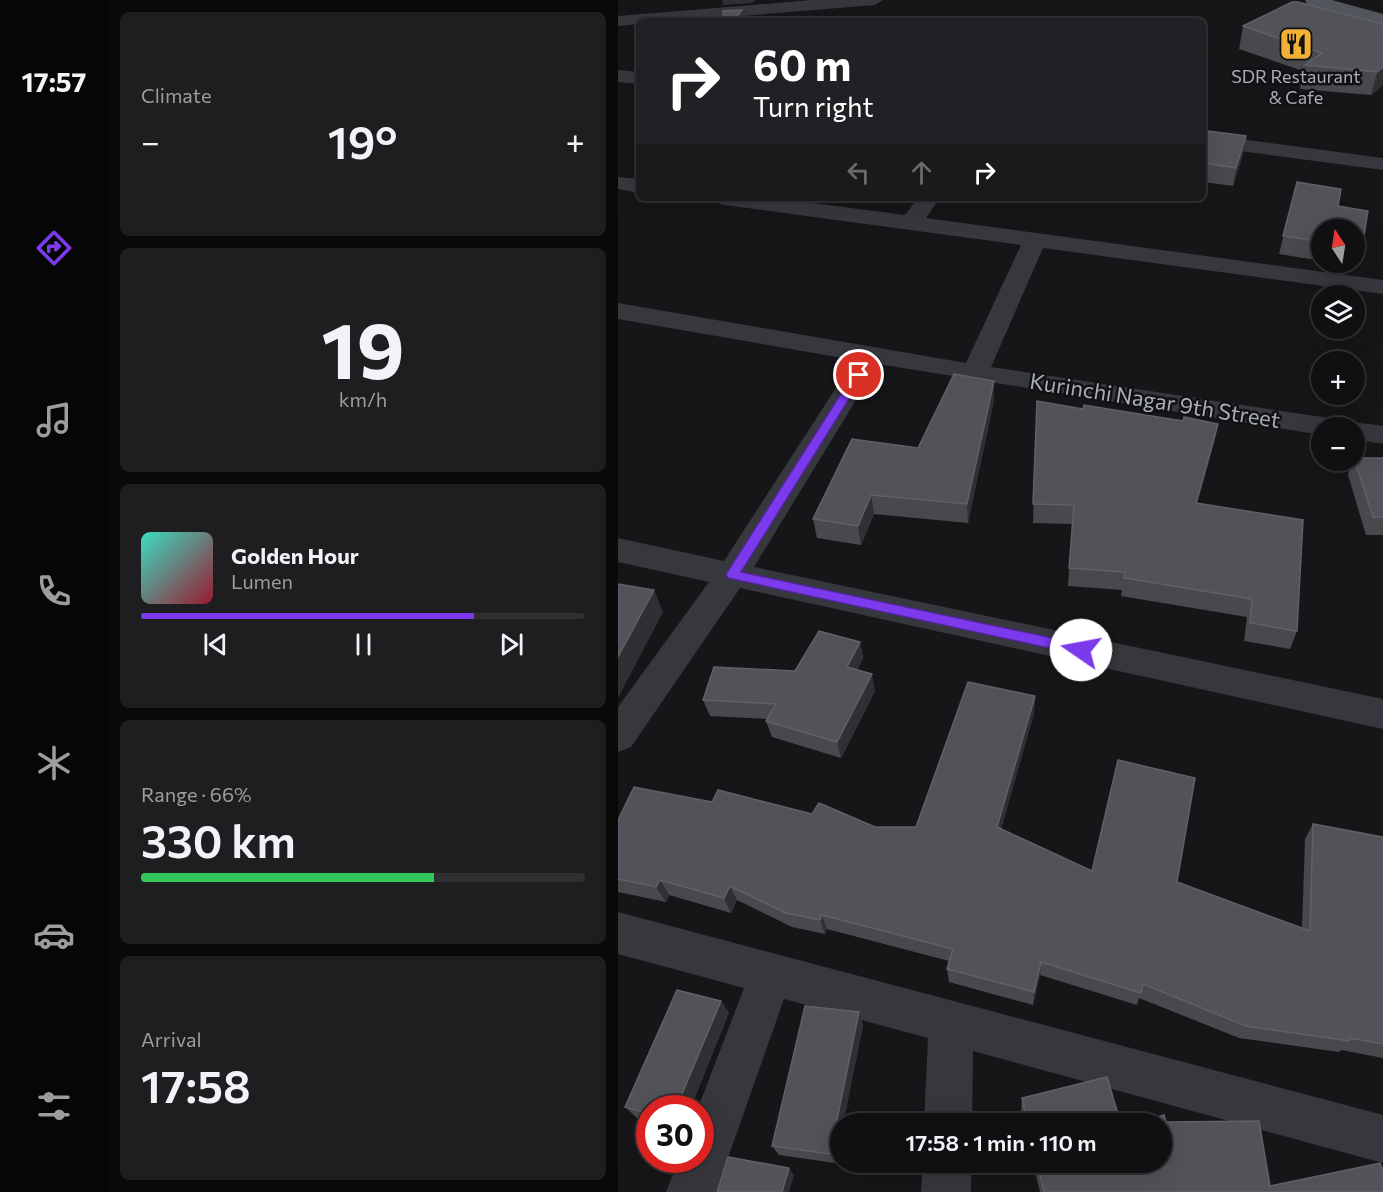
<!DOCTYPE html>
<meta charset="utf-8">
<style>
:root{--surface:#101012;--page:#1e1e20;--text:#f1f3f6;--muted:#9c9d9f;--line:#303032;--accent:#7c3aed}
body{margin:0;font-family:Commissioner,sans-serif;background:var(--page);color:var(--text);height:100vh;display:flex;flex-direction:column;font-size:22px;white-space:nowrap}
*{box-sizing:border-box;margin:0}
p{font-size:20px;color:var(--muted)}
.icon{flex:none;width:33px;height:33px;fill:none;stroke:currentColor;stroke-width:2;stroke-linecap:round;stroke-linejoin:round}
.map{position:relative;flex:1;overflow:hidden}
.details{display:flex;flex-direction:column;gap:12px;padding:12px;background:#09090a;width:510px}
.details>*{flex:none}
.guide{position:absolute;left:18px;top:18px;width:570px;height:183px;border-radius:9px;box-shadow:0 6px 24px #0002,0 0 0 2px var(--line);background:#202124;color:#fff;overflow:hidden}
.needle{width:39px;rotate:348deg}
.fabs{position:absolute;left:693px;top:219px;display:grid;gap:12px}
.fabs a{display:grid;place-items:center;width:54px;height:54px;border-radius:50%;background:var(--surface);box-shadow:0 6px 24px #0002,0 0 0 2px var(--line);font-size:30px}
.speed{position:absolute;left:18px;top:1095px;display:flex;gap:12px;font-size:30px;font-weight:700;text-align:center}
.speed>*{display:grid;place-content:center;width:78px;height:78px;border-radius:50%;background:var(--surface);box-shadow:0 6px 24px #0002,0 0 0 2px var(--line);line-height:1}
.speed .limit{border:9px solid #d22;background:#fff;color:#111}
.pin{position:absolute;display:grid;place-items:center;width:51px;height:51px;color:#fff;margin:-26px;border:3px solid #fff;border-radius:50%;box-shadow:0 2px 6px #0007}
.me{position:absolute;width:66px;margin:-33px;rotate:282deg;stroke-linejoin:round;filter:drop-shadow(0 0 4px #0008)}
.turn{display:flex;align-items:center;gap:21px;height:126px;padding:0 18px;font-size:27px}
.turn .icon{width:78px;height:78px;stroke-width:2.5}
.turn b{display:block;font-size:42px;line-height:51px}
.lanes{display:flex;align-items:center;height:57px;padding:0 18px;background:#0003;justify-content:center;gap:30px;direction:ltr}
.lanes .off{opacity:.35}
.big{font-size:45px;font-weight:600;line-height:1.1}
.details .card{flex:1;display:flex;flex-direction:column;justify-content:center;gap:9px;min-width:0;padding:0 21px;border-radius:9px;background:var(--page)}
.details .dial{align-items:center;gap:0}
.dial b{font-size:78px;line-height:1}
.song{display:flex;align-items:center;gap:18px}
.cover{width:72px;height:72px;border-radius:9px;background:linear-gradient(135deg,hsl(170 70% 55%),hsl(350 70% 35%))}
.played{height:6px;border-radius:3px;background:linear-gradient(90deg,var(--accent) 75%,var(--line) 75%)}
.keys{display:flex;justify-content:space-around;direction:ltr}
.heat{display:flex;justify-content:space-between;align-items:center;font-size:33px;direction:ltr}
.charge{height:9px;border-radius:4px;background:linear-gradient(90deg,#34c759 66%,var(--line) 0)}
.trip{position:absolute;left:212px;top:1113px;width:342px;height:60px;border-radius:30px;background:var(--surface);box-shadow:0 6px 24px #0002,0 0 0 2px var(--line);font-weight:600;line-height:60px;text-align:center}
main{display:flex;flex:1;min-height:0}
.menu{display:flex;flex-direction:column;width:108px;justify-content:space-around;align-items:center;background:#060607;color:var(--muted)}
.menu .icon{width:42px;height:42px}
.menu .current{color:var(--accent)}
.menu b{font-size:27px;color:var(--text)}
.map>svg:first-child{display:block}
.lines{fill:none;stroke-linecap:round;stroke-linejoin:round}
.minor{fill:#37383d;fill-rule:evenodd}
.primary{fill:#53555c;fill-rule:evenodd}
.wall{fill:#47494d}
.shaded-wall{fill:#2f3033}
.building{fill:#525359;stroke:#5f6168;stroke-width:1.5}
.route{fill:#7c3aed;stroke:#51269a;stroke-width:1.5}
.labels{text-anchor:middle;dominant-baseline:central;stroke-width:5;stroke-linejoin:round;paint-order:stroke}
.far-poi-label{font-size:18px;fill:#a8adb8;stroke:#111113}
.street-label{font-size:22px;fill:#a8adb8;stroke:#111113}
</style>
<main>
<nav class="menu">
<b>17:57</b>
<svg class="icon current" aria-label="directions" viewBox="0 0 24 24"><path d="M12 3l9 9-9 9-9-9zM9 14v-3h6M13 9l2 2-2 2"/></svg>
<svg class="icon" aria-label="music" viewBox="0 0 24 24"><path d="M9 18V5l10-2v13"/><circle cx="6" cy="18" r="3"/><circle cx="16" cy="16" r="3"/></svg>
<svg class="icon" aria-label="phone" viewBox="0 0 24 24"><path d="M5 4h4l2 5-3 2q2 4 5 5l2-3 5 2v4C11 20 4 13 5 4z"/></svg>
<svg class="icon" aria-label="climate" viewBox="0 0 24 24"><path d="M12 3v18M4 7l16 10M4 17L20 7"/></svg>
<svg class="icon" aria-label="car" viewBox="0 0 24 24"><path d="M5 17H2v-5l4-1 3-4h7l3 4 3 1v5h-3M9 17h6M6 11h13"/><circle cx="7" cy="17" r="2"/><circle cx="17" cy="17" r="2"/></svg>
<svg class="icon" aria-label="filters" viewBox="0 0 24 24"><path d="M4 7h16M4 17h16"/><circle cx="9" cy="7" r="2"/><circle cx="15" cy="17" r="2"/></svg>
</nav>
<section class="details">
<div class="card"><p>Climate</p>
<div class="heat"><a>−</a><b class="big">19°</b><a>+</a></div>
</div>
<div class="card dial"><b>19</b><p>km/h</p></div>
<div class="card">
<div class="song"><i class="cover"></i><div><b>Golden Hour</b><p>Lumen</p></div></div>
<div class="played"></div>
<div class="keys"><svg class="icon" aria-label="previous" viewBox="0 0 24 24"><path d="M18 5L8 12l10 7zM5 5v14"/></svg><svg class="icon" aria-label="pause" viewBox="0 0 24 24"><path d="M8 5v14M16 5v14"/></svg><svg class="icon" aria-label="next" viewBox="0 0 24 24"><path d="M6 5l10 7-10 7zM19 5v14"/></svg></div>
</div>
<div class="card"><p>Range · 66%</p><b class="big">330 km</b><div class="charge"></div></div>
<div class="card"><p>Arrival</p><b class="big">17:58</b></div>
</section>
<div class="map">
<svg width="765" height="1192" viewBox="0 0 765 1192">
<rect width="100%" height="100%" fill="#161618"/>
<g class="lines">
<g class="minor">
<path d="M195,0H265L257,5L63,21H21V24L0,26V16Z"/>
<path d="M0,70L21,72V84L0,82Z"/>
<path d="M585,134L765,158V170L585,146Z"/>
<path d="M0,177L21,179V193L0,189Z"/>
<path d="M96,198H156L287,215L300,198H322L308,218L765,280V294L425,248L373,367L717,419C732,423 748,423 765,426V444L736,439V428H704V435L260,364L136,567L765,699V729L122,588L13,747L0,752V707L91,582L0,562V538L106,561L236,360L0,319V303L348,363L403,245L107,205L99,203Z"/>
<path d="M0,912L765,1115V1163L355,1051L354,1124H306L310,1038L166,999L98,1192H48L61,1160H82V1108H80L126,988L0,954Z"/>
<path d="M305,1162H353V1192H303Z"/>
</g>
<path class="primary" d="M687,0H714L765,14V24L689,4Z"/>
</g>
<g class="wall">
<path d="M765,24V85L753,95L682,89L685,71L621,49L625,26Z"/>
<path d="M585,145L625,154L615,186L585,182Z"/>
<path d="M679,182L723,189L720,206L750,211L744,248L738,267L711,262H736V230H704V261L661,254Z"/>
<path d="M376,400L350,523L256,514L243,545L199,538L195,519L300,448Z"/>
<path d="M419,401L465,409L600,424L596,443L579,504L679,631L672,649L626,641L629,617L503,596L504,590L450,586L454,524L415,523Z"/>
<path d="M736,458H765V535H748L730,475L735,460H736Z"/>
<path d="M242,642L245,658L239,670L257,691L223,758L154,737L148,721L150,719L92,716L85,700L177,671Z"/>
<path d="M417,696L416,713L383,829L474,871L559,882L684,928L687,839L695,824L765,837V1058L723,1050L721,1052L621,1038L521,998L519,1005L422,975L415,1005L331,982L329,969L331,961L209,929L207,934L174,927L119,900L113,913L51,895L48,902L0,892V820L94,802L194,814L257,827H298Z"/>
<path d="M103,1001L111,1013L32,1108V1121L19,1118L7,1107Z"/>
<path d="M241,1012L245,1025L225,1124H222L217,1163L161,1155L154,1146Z"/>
<path d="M404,1098L503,1124H406L403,1112Z"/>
<path d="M548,1122L652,1186L765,1192H422L415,1162H543Z"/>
</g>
<g class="shaded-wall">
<path d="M104,0H137L135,3L105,5Z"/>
<path d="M124,10L125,18L123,21H116Z"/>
<path d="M765,67V85L753,95L759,72Z"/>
<path d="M628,136L625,154L615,186L618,168Z"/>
<path d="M376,381V400L350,523L349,504Z"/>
<path d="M600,424L596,443L574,522L578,503Z"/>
<path d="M253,495L256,514L243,545L240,526Z"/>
<path d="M36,590L45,612L0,698V657Z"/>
<path d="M242,642L245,658L232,684L229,667Z"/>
<path d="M254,674L257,691L223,758L219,742Z"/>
<path d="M417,696L416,713L379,843V827Z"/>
<path d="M42,880L51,895L48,902L38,887Z"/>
<path d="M112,886L119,900L113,913L106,898Z"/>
<path d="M204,915L209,929L207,934L202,920Z"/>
<path d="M423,962L422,975L415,1005L416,992Z"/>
<path d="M103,1001L111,1013L73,1108H58Z"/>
<path d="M241,1012L245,1025L225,1124H222V1139L217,1163L212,1154Z"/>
<path d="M171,1168L176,1175L171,1192H164Z"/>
</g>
<g class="building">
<path d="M674,2H680L765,24V67L759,72L687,65L704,53L625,26Z"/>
<path d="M124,10L116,21H106L105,11Z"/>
<path d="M590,131L628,136L618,168L585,163V145Z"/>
<path d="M679,182L723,189L720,206L750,211L744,248L736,247V230H704V242L665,236Z"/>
<path d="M336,374L376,381L349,504L253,495L240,526L195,519L234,439L300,448Z"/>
<path d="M419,401L465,409L466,405L565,421L566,417L600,424L578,503L685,520L679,631L632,623L634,599L506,578L507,572L451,568L456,505L415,504Z"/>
<path d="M736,458H765V517H755Z"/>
<path d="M0,584L36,590L0,657Z"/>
<path d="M201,631L242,642L229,667L254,674L219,742L148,721L158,704L85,700L96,667L177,671Z"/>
<path d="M350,682L417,696L379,827L474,871L500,760L577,778L559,882L692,931L695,824L765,837V1044L731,1038V1041L628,1026L525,984L523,993L423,962L416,992L329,969L335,949L204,915L202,920L168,913L112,886L106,898L42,880L38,887L0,879V820L16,787L94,802L100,790L194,814L201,803L257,827H298Z"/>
<path d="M59,990L103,1001L58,1108H32V1114L7,1107Z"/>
<path d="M187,1006L241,1012L212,1154L154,1146Z"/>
<path d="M489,1077L503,1124H410L404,1098Z"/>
<path d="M546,1115L548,1122L641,1121L652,1186L762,1163L765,1170V1192H426L419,1162H543V1124H517Z"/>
<path d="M110,1157L171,1168L164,1192H99Z"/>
</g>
<path class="route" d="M241,371L246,375L123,572L463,644L468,645L470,650L468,654L463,655L110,578L108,575L110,571L235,375Z"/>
<defs>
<g id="restaurant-square" transform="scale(1.725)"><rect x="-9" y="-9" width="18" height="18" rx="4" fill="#f2b134" stroke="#111113"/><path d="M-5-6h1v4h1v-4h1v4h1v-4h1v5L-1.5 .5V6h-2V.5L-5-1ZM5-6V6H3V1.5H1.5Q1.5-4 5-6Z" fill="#111"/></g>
</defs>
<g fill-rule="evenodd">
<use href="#restaurant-square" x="678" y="44"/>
</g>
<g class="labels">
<g class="far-poi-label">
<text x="678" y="76">SDR Restaurant<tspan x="678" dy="21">&amp; Cafe</tspan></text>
</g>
<g class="street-label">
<text transform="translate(537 400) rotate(9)">Kurinchi Nagar 9th Street</text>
</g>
</g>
</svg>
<div class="fabs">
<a><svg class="needle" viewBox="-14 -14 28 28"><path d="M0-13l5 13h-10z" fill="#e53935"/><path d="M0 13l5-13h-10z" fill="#9c9d9f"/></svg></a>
<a><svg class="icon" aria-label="layers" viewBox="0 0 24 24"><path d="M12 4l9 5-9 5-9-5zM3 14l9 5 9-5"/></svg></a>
<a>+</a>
<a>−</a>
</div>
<div class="speed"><div class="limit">30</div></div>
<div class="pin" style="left:241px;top:375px;background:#d93025"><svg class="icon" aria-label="arrive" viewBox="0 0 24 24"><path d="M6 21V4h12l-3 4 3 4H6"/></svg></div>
<svg class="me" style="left:463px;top:650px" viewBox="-20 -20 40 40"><circle r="19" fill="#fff"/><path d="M0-13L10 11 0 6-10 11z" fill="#7c3aed"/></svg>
<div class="trip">17:58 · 1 min · 110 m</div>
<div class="guide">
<div class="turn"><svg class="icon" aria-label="right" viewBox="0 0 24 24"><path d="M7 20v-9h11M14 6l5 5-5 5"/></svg><div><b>60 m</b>Turn right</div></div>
<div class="lanes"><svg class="icon off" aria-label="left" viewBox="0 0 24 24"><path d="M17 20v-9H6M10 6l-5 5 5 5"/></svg><svg class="icon off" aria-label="ahead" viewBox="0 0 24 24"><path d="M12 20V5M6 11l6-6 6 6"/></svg><svg class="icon" aria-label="right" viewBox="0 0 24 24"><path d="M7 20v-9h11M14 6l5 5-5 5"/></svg></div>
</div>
</div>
</main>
